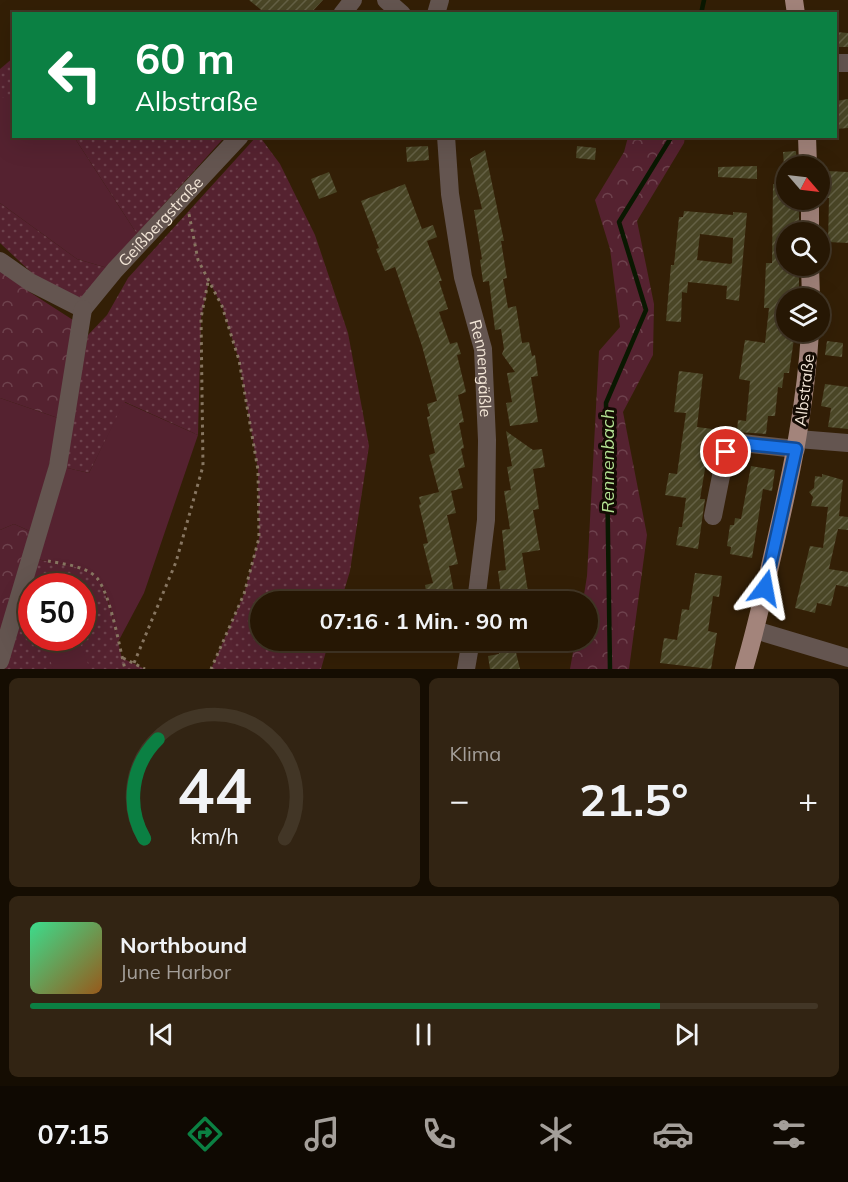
<!DOCTYPE html>
<html lang="de">
<meta charset="utf-8">
<style>
:root{--surface:#261704;--page:#322413;--text:#f1f3f6;--muted:#a49f9a;--line:#423626;--accent:#0b8043}
body{margin:0;font-family:Mulish,sans-serif;background:var(--page);color:var(--text);height:100vh;display:flex;flex-direction:column;font-size:22px;white-space:nowrap}
*{box-sizing:border-box;margin:0}
p{font-size:20px;color:var(--muted)}
.icon{flex:none;width:33px;height:33px;fill:none;stroke:currentColor;stroke-width:2;stroke-linecap:round;stroke-linejoin:round}
.map{position:relative;height:669px;overflow:hidden}
.panel{display:flex;flex-direction:column;gap:9px;padding:9px;background:#150d02;flex:1}
.panel>*{flex:none}
.top-card{position:absolute;left:12px;top:12px;width:825px;height:126px;border-radius:0px;box-shadow:0 6px 24px #0002,0 0 0 2px var(--line);background:#0b8043;color:#fff;overflow:hidden}
.needle{width:39px;rotate:118deg}
.tools{position:absolute;left:776px;top:156px;display:grid;gap:12px}
.tools a{display:grid;place-items:center;width:54px;height:54px;border-radius:50%;background:var(--surface);box-shadow:0 6px 24px #0002,0 0 0 2px var(--line);font-size:30px}
.speed{position:absolute;left:18px;top:573px;display:flex;gap:12px;font-size:30px;font-weight:700;text-align:center}
.speed>*{display:grid;place-content:center;width:78px;height:78px;border-radius:50%;background:var(--surface);box-shadow:0 6px 24px #0002,0 0 0 2px var(--line);line-height:1}
.speed .limit{border:9px solid #d22;background:#fff;color:#111}
.pin{position:absolute;display:grid;place-items:center;width:51px;height:51px;color:#fff;margin:-26px;border:3px solid #fff;border-radius:50%;box-shadow:0 2px 6px #0007}
.me{position:absolute;width:66px;margin:-33px;rotate:13deg;stroke-linejoin:round;filter:drop-shadow(0 0 4px #0008)}
.turn{display:flex;align-items:center;gap:21px;height:126px;padding:0 24px;font-size:27px}
.turn .icon{width:78px;height:78px;stroke-width:2.5}
.turn b{display:block;font-size:42px;line-height:51px}
.big{font-size:45px;font-weight:700;line-height:1.1}
.panel .card{flex:1;display:flex;flex-direction:column;justify-content:center;gap:9px;min-width:0;padding:0 21px;border-radius:9px;background:var(--page)}
.panel .dial{align-items:center;gap:0}
.dial svg{height:156px;overflow:visible;fill:none;stroke:var(--line);stroke-width:7;stroke-linecap:round;text-anchor:middle}
.dial text{fill:var(--text);stroke:none}
.song{display:flex;align-items:center;gap:18px}
.cover{width:72px;height:72px;border-radius:9px;background:linear-gradient(135deg,hsl(150 70% 55%),hsl(30 70% 35%))}
.played{height:6px;border-radius:3px;background:linear-gradient(90deg,var(--accent) 80%,var(--line) 80%)}
.keys{display:flex;justify-content:space-around;direction:ltr}
.heat{display:flex;justify-content:space-between;align-items:center;font-size:33px;direction:ltr}
.panel .tiles{flex:1;display:grid;gap:9px;grid-template-columns:1fr 1fr}
.card:last-child{grid-column:span 2}
.trip{position:absolute;left:250px;top:591px;width:348px;height:60px;border-radius:30px;background:var(--surface);box-shadow:0 6px 24px #0002,0 0 0 2px var(--line);font-weight:700;line-height:60px;text-align:center}
.tabs{display:flex;height:96px;justify-content:space-around;align-items:center;background:#0f0902;color:var(--muted)}
.tabs .icon{width:42px;height:42px}
.tabs .on{color:var(--accent)}
.tabs b{font-size:27px;color:var(--text)}
.map>svg:first-child{display:block}
.grass{fill:url(#grass-dots);fill-rule:evenodd}
.forest{fill:url(#forest-crowns)}
.garden{fill:#552230}
.lines{fill:none;stroke-linecap:round;stroke-linejoin:round}
.stream{stroke:#0a1801;stroke-width:4.5}
.building{fill:url(#building-hatch);fill-rule:evenodd}
.path{stroke:#877661;stroke-width:3;stroke-dasharray:3 4.5;stroke-linecap:butt}
.minor{stroke:#645550;stroke-width:18}
.major{stroke:#a3847b;stroke-width:18}
.route-casing{stroke:#114b97;stroke-width:15}
.route{stroke:#1a73e8;stroke-width:10}
.labels{text-anchor:middle;dominant-baseline:central;stroke-width:6;stroke-linejoin:round;paint-order:stroke}
.street-label{font-size:16px;fill:#f3e6d7;stroke:#140b03}
.water-label{font-size:18px;font-style:italic;fill:#b4e293;stroke:#140b03}
</style>
<div class="map">
<svg width="848" height="669" viewBox="0 0 848 669">
<defs>
<pattern id="grass-dots" width="8" height="8" patternUnits="userSpaceOnUse" patternTransform="scale(1.5)"><rect width="8" height="8" fill="#552230"/><path d="M2 2h.1M6 6h.1" fill="none" stroke="#6e424d" stroke-width="1.8" stroke-linecap="round"/></pattern>
<pattern id="forest-crowns" width="20" height="18" patternUnits="userSpaceOnUse" patternTransform="scale(1.5)"><rect width="20" height="18" fill="#552230"/><path d="M2 6a3 3 0 1 1 6 0M12 15a3 3 0 1 1 6 0" fill="none" stroke="#6e424d"/></pattern>
<pattern id="building-hatch" width="6" height="6" patternUnits="userSpaceOnUse" patternTransform="scale(1.5)"><rect width="6" height="6" fill="#4a4626"/><path d="M-1 1l2-2M0 6l6-6M5 7l2-2" fill="none" stroke="#656145"/></pattern>
</defs>
<rect width="100%" height="100%" fill="#331f06"/>
<g class="grass">
<path d="M13,58V98H0V69Z"/>
<path d="M219,136L222,140L137,234L76,140L71,137Z"/>
<path d="M256,137H260L280,164L315,235L348,333L369,446L350,571L341,601L261,602V640L329,641L321,669H211L244,594L259,538L258,470L239,360L222,306L209,281L201,318L198,435L125,402L89,473L63,467L88,335L107,315L128,278Z"/>
<path d="M0,203L77,259L111,269L80,300L34,275L0,243Z"/>
<path d="M37,559C55,563 82,564 96,577C109,591 117,638 122,658L145,669H5ZM32,586H82V638H32Z"/>
</g>
<g class="forest">
<path d="M628,137H685L684,143L637,221L654,304L653,355L623,412L647,535L629,669H570L575,641L588,640V602L583,601L587,576L599,351L620,327L610,249L595,200L624,152Z"/>
<path d="M0,269L28,291L73,320L61,419L0,398Z"/>
<path d="M14,524L32,532L0,646V530Z"/>
</g>
<g class="garden">
<path d="M0,98H13L14,136L71,137L76,140L137,234L111,269L77,259L0,203Z"/>
<path d="M0,398L61,419L32,532L14,524L0,530Z"/>
<path d="M124,402L198,435L144,593L118,642C114,625 109,589 95,577C81,564 55,563 37,559L63,467L89,473Z"/>
<path d="M43,638H78L90,669H53Z"/>
</g>
<g class="lines">
<g class="stream">
<path d="M701,14L704,0"/>
<path d="M610,669L606,403L646,310L619,222L672,136"/>
</g>
</g>
<g class="building">
<path d="M249,0H323L310,14H266Z"/>
<path d="M836,32L848,33V47H836Z"/>
<path d="M848,99V128L836,129V101Z"/>
<path d="M428,146L429,160L407,162L406,147Z"/>
<path d="M577,146L596,148L595,160L576,158Z"/>
<path d="M485,150L504,241H501L507,278L503,279L508,308L516,306L522,343L529,342L532,356L535,355L538,376L531,377L538,422L510,426L506,403L512,402L507,373L515,372L502,354L504,349L501,329L495,330L489,281L483,282L480,260L482,259L474,210L482,209L470,159Z"/>
<path d="M796,151L797,165L784,166L783,152Z"/>
<path d="M757,166V179L718,177V167Z"/>
<path d="M827,171L848,172V243L828,242L829,198H827Z"/>
<path d="M329,172L337,192L319,199L311,179Z"/>
<path d="M405,184L422,229L433,225L437,237L427,241L442,281H439L448,309L439,312L450,344L457,342L461,354L457,355L466,392L458,395L464,422L459,423L464,448L461,449L465,467L458,469L463,488L451,491L456,513L447,515L458,564L449,566L454,592H451L453,602H428L425,585L433,583L423,544L428,543L419,505L421,504L419,497L439,492L429,455L435,453L427,417L430,416L427,404L437,401L422,346L395,267L385,271L376,249L379,248L361,201Z"/>
<path d="M773,184H786V200H799V227H788V232H786V266H799V298H786V332H795L789,373H784L782,388L778,387L775,416H768L766,434L737,432L738,420L746,421L750,381L739,379L745,340L765,343L769,308H764L766,263H772Z"/>
<path d="M684,211L733,215V212L747,213L739,301L726,299L727,286L688,282L687,293L682,292L681,322L666,321L671,265H674L679,217H683ZM700,234L733,238L732,263L730,264L697,260Z"/>
<path d="M827,341L843,343L842,357L825,355Z"/>
<path d="M679,371L703,374L697,427L720,430L712,464L706,463L700,499H705L698,549L676,545L679,527H682L686,498L665,495L669,473L677,474L686,413L674,412Z"/>
<path d="M825,384L848,387V429L828,427L831,408L821,406Z"/>
<path d="M506,431L533,450L542,449L545,467L533,469L539,509L533,510L540,550L522,553L528,592L515,595L516,602H502L498,571L506,570L502,530L510,529L504,491L511,490L507,467L512,466Z"/>
<path d="M751,466L775,470L772,491L763,489L752,558L730,554L731,547L727,546L730,525H734L735,518L741,519Z"/>
<path d="M822,474L843,480L839,516L848,517V530L838,529L829,569L848,572V587L836,585L831,606L817,603L815,613L795,608L810,546L823,548L828,507L811,506L813,497L809,492L814,488L815,476L822,477Z"/>
<path d="M695,573L722,576L719,597L713,596L708,631L717,633L711,669L660,663L664,638L677,640L682,609L689,610Z"/>
<path d="M497,640H513L520,669H490L488,656L499,654Z"/>
</g>
<g class="lines">
<g class="path">
<path d="M189,214L198,260L222,306L239,360L258,470L259,538L244,594L211,669"/>
<path d="M48,561C63,564 86,566 97,578C111,596 119,646 125,669"/>
<path d="M123,658L145,669"/>
<path d="M134,663L176,562L203,466L201,318L208,282"/>
</g>
<g class="minor">
<path d="M386,0L402,14"/>
<path d="M342,14L353,0"/>
<path d="M436,14L440,0"/>
<path d="M836,63H848"/>
<path id="s1" d="M446,136L450,194L463,277L483,349L487,440L486,520L476,602"/>
<path d="M0,261L30,282L83,309"/>
<path id="s2" d="M83,309L115,270L240,136"/>
<path d="M798,439L848,443"/>
<path d="M713,516L725,456C728,448 733,443 742,443L796,449"/>
<path d="M755,630L848,658"/>
<path d="M0,661L58,466L83,309"/>
<path d="M466,669L471,640"/>
</g>
<g class="major">
<path d="M794,0L796,14"/>
<path d="M807,136L808,166"/>
<path d="M810,200V232"/>
<path d="M810,266L811,298"/>
<path d="M744,669C757,626 766,583 776,540C792,471 806,402 810,332"/>
</g>
</g>
<g class="lines">
<g class="route-casing">
<path id="route" d="M726,452L738,443L796,449L765,588"/>
</g>
<use href="#route" class="route"/>
</g>
<g class="labels">
<g class="street-label">
<text stroke="none"><textPath href="#s2" startOffset="117">Geißbergstraße</textPath></text>
<text stroke="none"><textPath href="#s1" startOffset="236">Rennengäßle</textPath></text>
<text transform="translate(804 390) rotate(-83)">Albstraße</text>
</g>
<g class="water-label">
<text transform="translate(607 461) rotate(-90)">Rennenbach</text>
</g>
</g>
</svg>
<div class="tools">
<a><svg class="needle" viewBox="-14 -14 28 28"><path d="M0-13l5 13h-10z" fill="#e53935"/><path d="M0 13l5-13h-10z" fill="#a49f9a"/></svg></a>
<a><svg class="icon" aria-label="search" viewBox="0 0 24 24"><circle cx="10" cy="10" r="6"/><path d="M15 15l6 6"/></svg></a>
<a><svg class="icon" aria-label="layers" viewBox="0 0 24 24"><path d="M12 4l9 5-9 5-9-5zM3 14l9 5 9-5"/></svg></a>
</div>
<div class="speed"><div class="limit">50</div></div>
<div class="pin" style="left:726px;top:452px;background:#d93025"><svg class="icon" aria-label="arrive" viewBox="0 0 24 24"><path d="M6 21V4h12l-3 4 3 4H6"/></svg></div>
<svg class="me" style="left:765px;top:588px" viewBox="-20 -20 40 40"><path d="M0-17L14 15 0 8-14 15z" fill="#1a73e8" stroke="#fff" stroke-width="4"/></svg>
<div class="trip">07:16 · 1 Min. · 90 m</div>
<div class="top-card">
<div class="turn"><svg class="icon" aria-label="left" viewBox="0 0 24 24"><path d="M17 20v-9H6M10 6l-5 5 5 5"/></svg><div><b>60 m</b>Albstraße</div></div>
</div>
</div>
<section class="panel">
<div class="tiles">
<div class="card dial"><svg viewBox="0 0 100 80">
<path d="M14 69A42 42 0 1 1 86 69"/>
<path d="M14 69A42 42 0 0 1 21 18" stroke="#0b8043"/>
<text x="50" y="56" font-size="32" font-weight="700">44</text>
<text x="50" y="72" font-size="11">km/h</text>
</svg></div>
<div class="card"><p>Klima</p>
<div class="heat"><a>−</a><b class="big">21.5°</b><a>+</a></div>
</div>
<div class="card">
<div class="song"><i class="cover"></i><div><b>Northbound</b><p>June Harbor</p></div></div>
<div class="played"></div>
<div class="keys"><svg class="icon" aria-label="previous" viewBox="0 0 24 24"><path d="M18 5L8 12l10 7zM5 5v14"/></svg><svg class="icon" aria-label="pause" viewBox="0 0 24 24"><path d="M8 5v14M16 5v14"/></svg><svg class="icon" aria-label="next" viewBox="0 0 24 24"><path d="M6 5l10 7-10 7zM19 5v14"/></svg></div>
</div>
</div>
</section>
<nav class="tabs">
<b>07:15</b>
<svg class="icon on" aria-label="directions" viewBox="0 0 24 24"><path d="M12 3l9 9-9 9-9-9zM9 14v-3h6M13 9l2 2-2 2"/></svg>
<svg class="icon" aria-label="music" viewBox="0 0 24 24"><path d="M9 18V5l10-2v13"/><circle cx="6" cy="18" r="3"/><circle cx="16" cy="16" r="3"/></svg>
<svg class="icon" aria-label="phone" viewBox="0 0 24 24"><path d="M5 4h4l2 5-3 2q2 4 5 5l2-3 5 2v4C11 20 4 13 5 4z"/></svg>
<svg class="icon" aria-label="climate" viewBox="0 0 24 24"><path d="M12 3v18M4 7l16 10M4 17L20 7"/></svg>
<svg class="icon" aria-label="car" viewBox="0 0 24 24"><path d="M5 17H2v-5l4-1 3-4h7l3 4 3 1v5h-3M9 17h6M6 11h13"/><circle cx="7" cy="17" r="2"/><circle cx="17" cy="17" r="2"/></svg>
<svg class="icon" aria-label="filters" viewBox="0 0 24 24"><path d="M4 7h16M4 17h16"/><circle cx="9" cy="7" r="2"/><circle cx="15" cy="17" r="2"/></svg>
</nav>
